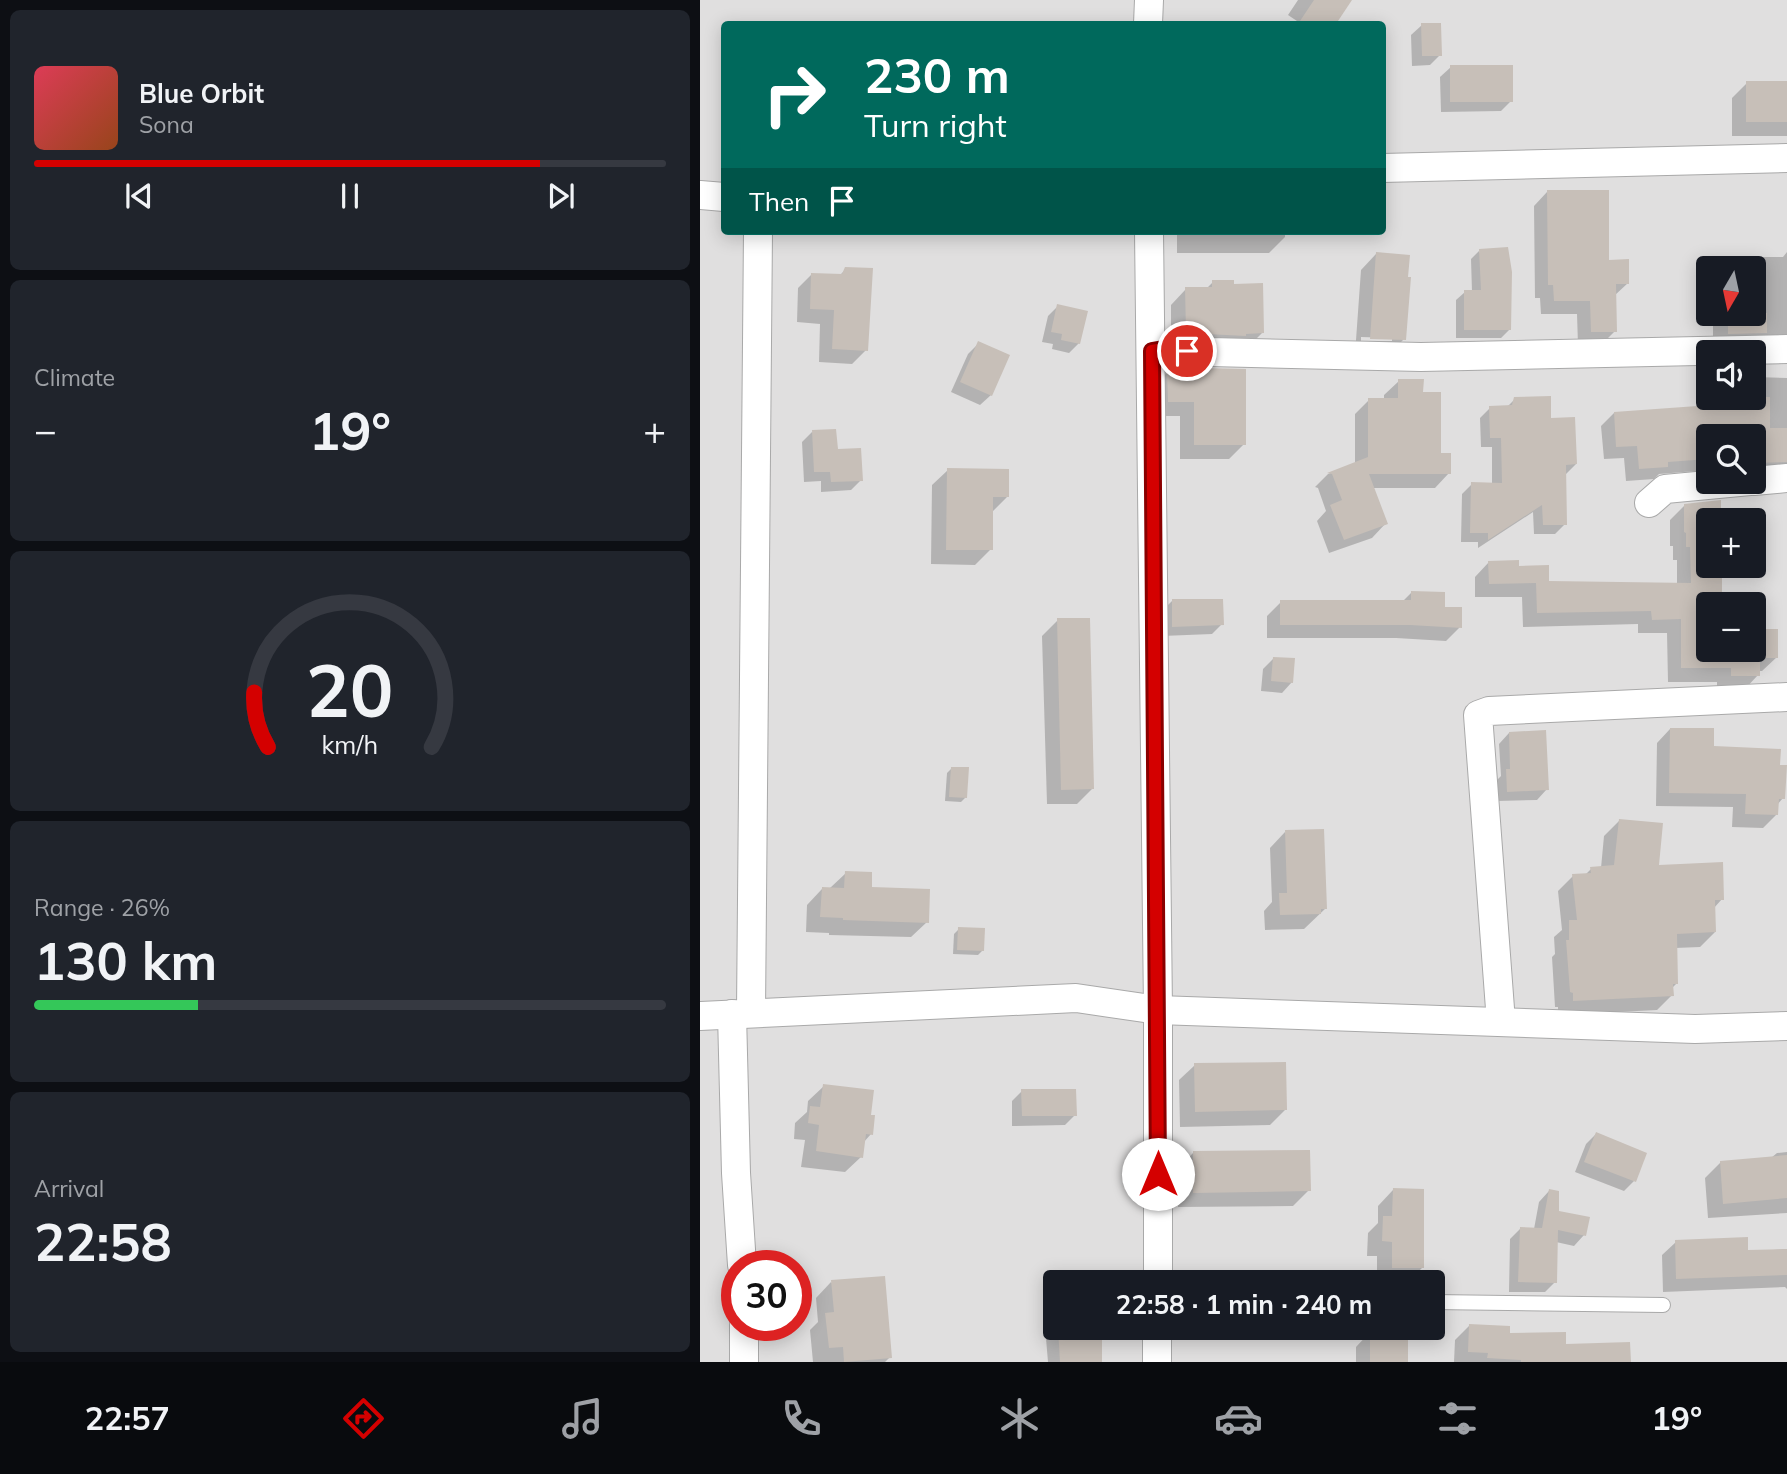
<!DOCTYPE html>
<meta charset="utf-8">
<style>
:root{--surface:#171b24;--page:#20242c;--text:#f1f3f6;--muted:#9ea1a6;--line:#363941;--accent:#d40000}
body{margin:0;font-family:Mulish,sans-serif;background:var(--page);color:var(--text);height:100vh;display:flex;flex-direction:column;font-size:26px;white-space:nowrap}
*{box-sizing:border-box;margin:0}
p{font-size:23px;color:var(--muted)}
.icon{flex:none;width:38px;height:38px;fill:none;stroke:currentColor;stroke-width:2;stroke-linecap:round;stroke-linejoin:round}
.map{position:relative;flex:1;overflow:hidden}
.panel{display:flex;flex-direction:column;gap:10px;padding:10px;background:#0d0f14;width:700px}
.panel>*{flex:none}
.top-card{position:absolute;left:21px;top:21px;width:665px;height:214px;border-radius:7px;box-shadow:0 4px 18px #0003;background:#00695c;color:#fff;overflow:hidden}
.needle{width:46px;rotate:189deg}
.tools{position:absolute;left:996px;top:256px;display:grid;gap:14px}
.tools a{display:grid;place-items:center;width:70px;height:70px;border-radius:7px;background:var(--surface);box-shadow:0 4px 18px #0003;font-size:35px}
.speed{position:absolute;left:21px;top:1250px;display:flex;gap:14px;font-size:35px;font-weight:700;text-align:center}
.speed>*{display:grid;place-content:center;width:91px;height:91px;border-radius:50%;background:var(--surface);box-shadow:0 4px 18px #0003;line-height:1}
.speed .limit{border:10px solid #d22;background:#fff;color:#111}
.pin{position:absolute;display:grid;place-items:center;width:60px;height:60px;color:#fff;margin:-30px;border:4px solid #fff;border-radius:50%;box-shadow:0 2px 7px #0007}
.me{position:absolute;width:77px;margin:-38px;rotate:0deg;stroke-linejoin:round;filter:drop-shadow(0 0 5px #0008)}
.turn{display:flex;align-items:center;gap:24px;height:147px;padding:0 28px;font-size:32px}
.turn .icon{width:91px;height:91px;stroke-width:2.5}
.turn b{display:block;font-size:49px;line-height:60px}
.then{display:flex;align-items:center;height:66px;padding:0 28px;background:#0003;gap:14px;font-size:26px}
.big{font-size:52px;font-weight:700;line-height:1.1}
.panel .tile{flex:1;display:flex;flex-direction:column;justify-content:center;gap:10px;min-width:0;padding:0 24px;border-radius:10px;background:var(--page)}
.panel .dial{align-items:center;gap:0}
.dial svg{height:182px;overflow:visible;fill:none;stroke:var(--line);stroke-width:7;stroke-linecap:round;text-anchor:middle}
.dial text{fill:var(--text);stroke:none}
.song{display:flex;align-items:center;gap:21px}
.cover{width:84px;height:84px;border-radius:10px;background:linear-gradient(135deg,hsl(350 70% 55%),hsl(20 70% 35%))}
.played{height:7px;border-radius:4px;background:linear-gradient(90deg,var(--accent) 80%,var(--line) 80%)}
.keys{display:flex;justify-content:space-around;direction:ltr}
.heat{display:flex;justify-content:space-between;align-items:center;font-size:38px;direction:ltr}
.charge{height:10px;border-radius:5px;background:linear-gradient(90deg,#34c759 26%,var(--line) 0)}
.trip{position:absolute;left:343px;top:1270px;width:402px;height:70px;border-radius:7px;background:var(--surface);box-shadow:0 4px 18px #0003;font-weight:700;line-height:70px;text-align:center}
.tab-bar{display:flex;height:112px;justify-content:space-around;align-items:center;background:#090b0e;color:var(--muted)}
.tab-bar .icon{width:49px;height:49px}
.tab-bar .active{color:var(--accent)}
.tab-bar b{font-size:32px;color:var(--text)}
main{display:flex;flex:1;min-height:0}
.map>svg:first-child{display:block}
.residential{fill:#e0dfdf;fill-rule:evenodd}
.shadow{fill:#0003;fill-rule:evenodd}
.building{fill:#c7bfb8}
.lines{fill:none;stroke-linecap:round;stroke-linejoin:round}
.service-casing{stroke:#a9a9a9;stroke-width:16}
.minor-casing{stroke:#a9a9a9;stroke-width:30}
.service{stroke:#fff;stroke-width:14}
.minor{stroke:#fff;stroke-width:28}
.route-casing{stroke:#8a0000;stroke-width:18}
.route{stroke:#d40000;stroke-width:12}
</style>
<main>
<section class="panel">
<div class="tile">
<div class="song"><i class="cover"></i><div><b>Blue Orbit</b><p>Sona</p></div></div>
<div class="played"></div>
<div class="keys"><svg class="icon" aria-label="previous" viewBox="0 0 24 24"><path d="M18 5L8 12l10 7zM5 5v14"/></svg><svg class="icon" aria-label="pause" viewBox="0 0 24 24"><path d="M8 5v14M16 5v14"/></svg><svg class="icon" aria-label="next" viewBox="0 0 24 24"><path d="M6 5l10 7-10 7zM19 5v14"/></svg></div>
</div>
<div class="tile"><p>Climate</p>
<div class="heat"><a>−</a><b class="big">19°</b><a>+</a></div>
</div>
<div class="tile dial"><svg viewBox="0 0 100 80">
<path d="M14 69A42 42 0 1 1 86 69"/>
<path d="M14 69A42 42 0 0 1 8 45" stroke="#d40000"/>
<text x="50" y="56" font-size="32" font-weight="700">20</text>
<text x="50" y="72" font-size="11">km/h</text>
</svg></div>
<div class="tile"><p>Range · 26%</p><b class="big">130 km</b><div class="charge"></div></div>
<div class="tile"><p>Arrival</p><b class="big">22:58</b></div>
</section>
<div class="map">
<svg width="1087" height="1362" viewBox="0 0 1087 1362">
<rect width="100%" height="100%" fill="#f2efe9"/>
<path class="residential" d="M0,0H1087V1362H0ZM24,24H682V231H24ZM1008,268H1054V313H1008ZM1008,352H1054V397H1008ZM1008,436H1054V481H1008ZM1008,520H1054V565H1008ZM1008,604H1054V649H1008ZM37,1265H96V1325H37ZM355,1283H733V1328H355Z"/>
<g class="shadow">
<path d="M598,0H643L648,3L633,24H594L597,21L588,15Z"/>
<path d="M722,25L740,55L730,65L712,66L711,35Z"/>
<path d="M751,67L811,101L801,111L741,112L740,77Z"/>
<path d="M1047,83H1087V136H1032V98Z"/>
<path d="M847,192L928,283L914,296L915,331L901,345H878L877,314H841L840,298H835L834,206Z"/>
<path d="M477,231H585V237L569,253H477Z"/>
<path d="M779,251L810,329L801,338H756V300L765,292H772L771,259Z"/>
<path d="M1087,252V342L1013,349V313H1054V268H1017L1028,257H1083Z"/>
<path d="M676,254L704,339L688,355L655,354L661,270ZM661,337L692,338V341H661Z"/>
<path d="M146,269L166,350L152,364L119,362L120,324L97,322L98,288L112,274L139,276Z"/>
<path d="M513,282L562,333L547,348H471V305L486,289H506Z"/>
<path d="M358,306L379,343L369,353L352,349L353,344L342,342L348,316Z"/>
<path d="M279,343L291,395L280,405L251,392L268,354Z"/>
<path d="M468,372L544,444L529,459H480V416H454L453,387Z"/>
<path d="M1054,377L1087,378V480L1054,474V436H1008V470L959,474L954,479L926,481L924,458L904,459L901,426L914,413L1018,406V397H1054Z"/>
<path d="M699,381L722,394L739,454L749,473L735,488H673L686,523L672,538L629,553L617,521L626,511L618,488L615,487L628,474L655,464V414L669,400H684V395Z"/>
<path d="M815,399L849,420L876,464L866,474L865,524L855,534H834L833,512L778,548V542H761L762,494L772,484H792V447H781L780,418L790,408L807,407Z"/>
<path d="M112,432L136,451L161,480L151,490L121,492V481L104,482L102,442Z"/>
<path d="M248,470L307,497L291,513V549L275,565L231,564L232,485Z"/>
<path d="M984,506L1008,520V565H1020V604H1008V649H1054V631L1076,630L1077,657L1062,671H1058V675L1044,690H1017V682H968L967,633H938V624L823,627L822,597H775V577L789,562L817,568L848,583L977,584V560H973V546H970V520Z"/>
<path d="M711,593L743,609L760,627L746,641L696,638H567V616L581,602H702Z"/>
<path d="M472,601L522,624L512,634L462,636V611Z"/>
<path d="M358,620L392,789L377,804H347L342,636Z"/>
<path d="M574,658L592,682L582,693L561,691L563,669Z"/>
<path d="M970,729L1012,748L1079,767L1083,798L1077,805L1076,815L1063,828L1032,827L1033,807L956,806L957,743Z"/>
<path d="M809,733L847,789L837,800L797,801L796,781L801,776L799,744Z"/>
<path d="M251,769L266,797L261,802L245,801L247,773Z"/>
<path d="M919,821L957,867L1022,899L1014,908L1015,932L1000,947L975,948L977,983L972,988V995L957,1010L858,1015V1007H855L852,957L855,954L854,937L862,930L858,891L873,876L885,875L891,869L901,868L904,836Z"/>
<path d="M585,832L626,908L604,929L565,930L564,911L572,902L570,848Z"/>
<path d="M146,873L170,888L227,922L211,937L129,935V933L106,932L107,905L122,889L130,888Z"/>
<path d="M259,929L283,950L278,955L253,954L254,934Z"/>
<path d="M495,1065L585,1110L570,1125L480,1127L479,1080Z"/>
<path d="M124,1086L169,1116L171,1134L163,1143L161,1157L145,1172L101,1167L105,1140L94,1139L95,1123L107,1112L108,1101Z"/>
<path d="M322,1091L375,1115L365,1125L312,1126V1101Z"/>
<path d="M896,1134L934,1181L924,1191L875,1172L886,1144Z"/>
<path d="M1087,1152V1213L1008,1218L1005,1178L1021,1162L1071,1158L1077,1153Z"/>
<path d="M493,1153L609,1190L593,1206L478,1207V1169Z"/>
<path d="M693,1190L722,1268L707,1283H677V1256H667L668,1233L678,1223V1206Z"/>
<path d="M849,1191L857,1212L884,1235L874,1246L856,1242L855,1282L845,1292H809L810,1239L820,1229H834L839,1202Z"/>
<path d="M976,1242L1047,1252L1087,1249V1289L1085,1287L963,1292L962,1255Z"/>
<path d="M131,1282L190,1357L185,1362H113L110,1330L118,1322L116,1298Z"/>
<path d="M355,1303V1328H431L421,1338L400,1339V1362H348L344,1315Z"/>
<path d="M769,1326L864,1346L929,1362H754L755,1340Z"/>
<path d="M670,1332L706,1362H712H656V1347Z"/>
</g>
<g class="building">
<path d="M614,0H652L636,24H598Z"/>
<path d="M721,23H741L742,56H722Z"/>
<rect x="750" y="65" width="63" height="37"/>
<rect x="1046" y="81" width="41" height="41"/>
<path d="M847,190H909V260L929,259V284H916L917,332H891L890,301H854L853,285H848Z"/>
<path d="M808,247L812,272L811,330H764V290H781L779,249Z"/>
<path d="M676,252L710,255L708,277H711L706,340L670,339Z"/>
<path d="M145,267L173,268L168,351L132,349L134,310L110,309L111,273L142,274Z"/>
<path d="M512,280H534V284L563,283L564,333L546,334V336L486,333L485,287H512Z"/>
<path d="M357,304L388,311L380,344L361,340L362,334L351,332Z"/>
<path d="M1028,313H1067V333L1028,334Z"/>
<path d="M278,341L310,355L292,396L260,382Z"/>
<path d="M501,368L546,369V445H494V402H468L467,370H501Z"/>
<path d="M698,379H724L723,392H741V453H751V474H669L688,524L644,540L630,505L642,500L632,474L627,473L668,457V398H698Z"/>
<path d="M851,396V418L875,417L877,464L866,465L867,525H843L842,505L788,540V533H770L771,482L802,483L801,438H790L789,406L812,405L814,397Z"/>
<path d="M1039,397H1070V428H1087V462L1054,463V436H1008V459L968,462V467L939,469L937,446L916,447L914,412L1039,403Z"/>
<path d="M136,429L138,449L161,448L163,481L131,482L130,472H114L112,430Z"/>
<path d="M247,468L309,469V497H293V550H246Z"/>
<path d="M1021,500V520H1008V565H1022V596H1008V649H1054V629H1078V658H1060V676H1031V668H981V619L952,620L951,611L837,613L836,583L789,584L788,561L819,560V566L849,565V581L991,583L990,547H986V533L984,532V504Z"/>
<path d="M711,591L745,592V607H762V628L710,625H580V600H711Z"/>
<path d="M472,599H523L524,625L472,627Z"/>
<path d="M357,618H390L394,789L361,790Z"/>
<path d="M573,657L595,658L593,683L571,681Z"/>
<path d="M970,728H1014V746L1081,749L1080,765H1087L1085,799H1079L1078,815L1045,814L1046,794L969,793Z"/>
<path d="M846,730L849,790L807,792L806,769H810L809,732Z"/>
<path d="M251,767H269L267,798L249,797Z"/>
<path d="M919,819L963,823L959,865L1023,862L1024,900H1015L1016,932L977,934L978,984H973L974,996L873,1001V993L870,992L866,940H869V920H877L872,874L891,873L890,867L914,865Z"/>
<path d="M624,829L627,909H621V914L580,915L579,893H587L585,830Z"/>
<path d="M145,871L172,872V887L230,889L229,923L143,920V918L120,917L122,887L144,888Z"/>
<path d="M258,927L285,928L284,951L257,950Z"/>
<path d="M586,1062L587,1110L495,1112L494,1063Z"/>
<path d="M123,1084L174,1090L171,1115H175L173,1135L166,1134L163,1158L116,1151L119,1125L108,1123L110,1106L120,1107Z"/>
<path d="M321,1089H376L377,1116H322Z"/>
<path d="M896,1132L947,1153L936,1182L884,1162Z"/>
<path d="M610,1150L611,1191L493,1193V1151Z"/>
<path d="M1087,1155V1198L1023,1204L1020,1161Z"/>
<path d="M693,1188L724,1189V1268H692V1242L682,1241L683,1216H692Z"/>
<path d="M849,1189L859,1191V1211L890,1217L886,1236L858,1230L857,1283L818,1282L820,1227L842,1228Z"/>
<path d="M1048,1237V1250L1087,1249V1275L976,1279L975,1240Z"/>
<path d="M185,1276L192,1358L144,1362L143,1347L129,1348L125,1313L134,1312L131,1280Z"/>
<path d="M769,1324L810,1326V1333L866,1332V1344L930,1342L931,1362H821V1360L787,1358L788,1353L768,1352Z"/>
<path d="M358,1328H402V1362H360Z"/>
<path d="M708,1330V1362H670V1331Z"/>
</g>
<g class="lines">
<g class="service-casing">
<path id="service" d="M733,1302L963,1305"/>
</g>
<g class="minor-casing">
<g id="minor">
<path d="M448,24L449,0"/>
<path d="M682,168L1087,158"/>
<path d="M0,195L24,197"/>
<path d="M449,231L458,1010V1283"/>
<path d="M452,351L469,348L510,352L721,357L1087,349"/>
<path d="M1054,481L1087,478"/>
<path d="M949,503L965,489L1050,481"/>
<path d="M51,1012L58,231"/>
<path d="M32,1014L36,1173L42,1265"/>
<path d="M0,1016L376,998L458,1010L995,1029L1087,1026"/>
<path d="M801,1022L778,715L789,711L1087,697"/>
<path d="M44,1325V1362"/>
<path d="M457,1362V1328"/>
</g>
</g>
<use href="#service" class="service"/>
<use href="#minor" class="minor"/>
</g>
<g class="lines">
<g class="route-casing">
<path id="route" d="M458,1174L452,351L469,348L487,351"/>
</g>
<use href="#route" class="route"/>
</g>
</svg>
<div class="tools">
<a><svg class="needle" viewBox="-14 -14 28 28"><path d="M0-13l5 13h-10z" fill="#e53935"/><path d="M0 13l5-13h-10z" fill="#9ea1a6"/></svg></a>
<a><svg class="icon" aria-label="sound" viewBox="0 0 24 24"><path d="M4 9h4l5-4v14l-5-4H4zM17 9q2 3 0 6"/></svg></a>
<a><svg class="icon" aria-label="search" viewBox="0 0 24 24"><circle cx="10" cy="10" r="6"/><path d="M15 15l6 6"/></svg></a>
<a>+</a>
<a>−</a>
</div>
<div class="speed"><div class="limit">30</div></div>
<div class="pin" style="left:487px;top:351px;background:#d93025"><svg class="icon" aria-label="arrive" viewBox="0 0 24 24"><path d="M6 21V4h12l-3 4 3 4H6"/></svg></div>
<svg class="me" style="left:458px;top:1174px" viewBox="-20 -20 40 40"><circle r="19" fill="#fff"/><path d="M0-13L10 11 0 6-10 11z" fill="#d40000"/></svg>
<div class="trip">22:58 · 1 min · 240 m</div>
<div class="top-card">
<div class="turn"><svg class="icon" aria-label="right" viewBox="0 0 24 24"><path d="M7 20v-9h11M14 6l5 5-5 5"/></svg><div><b>230 m</b>Turn right</div></div>
<div class="then">Then<svg class="icon" aria-label="arrive" viewBox="0 0 24 24"><path d="M6 21V4h12l-3 4 3 4H6"/></svg></div>
</div>
</div>
</main>
<nav class="tab-bar">
<b>22:57</b>
<svg class="icon active" aria-label="directions" viewBox="0 0 24 24"><path d="M12 3l9 9-9 9-9-9zM9 14v-3h6M13 9l2 2-2 2"/></svg>
<svg class="icon" aria-label="music" viewBox="0 0 24 24"><path d="M9 18V5l10-2v13"/><circle cx="6" cy="18" r="3"/><circle cx="16" cy="16" r="3"/></svg>
<svg class="icon" aria-label="phone" viewBox="0 0 24 24"><path d="M5 4h4l2 5-3 2q2 4 5 5l2-3 5 2v4C11 20 4 13 5 4z"/></svg>
<svg class="icon" aria-label="climate" viewBox="0 0 24 24"><path d="M12 3v18M4 7l16 10M4 17L20 7"/></svg>
<svg class="icon" aria-label="car" viewBox="0 0 24 24"><path d="M5 17H2v-5l4-1 3-4h7l3 4 3 1v5h-3M9 17h6M6 11h13"/><circle cx="7" cy="17" r="2"/><circle cx="17" cy="17" r="2"/></svg>
<svg class="icon" aria-label="filters" viewBox="0 0 24 24"><path d="M4 7h16M4 17h16"/><circle cx="9" cy="7" r="2"/><circle cx="15" cy="17" r="2"/></svg>
<b>19°</b>
</nav>
